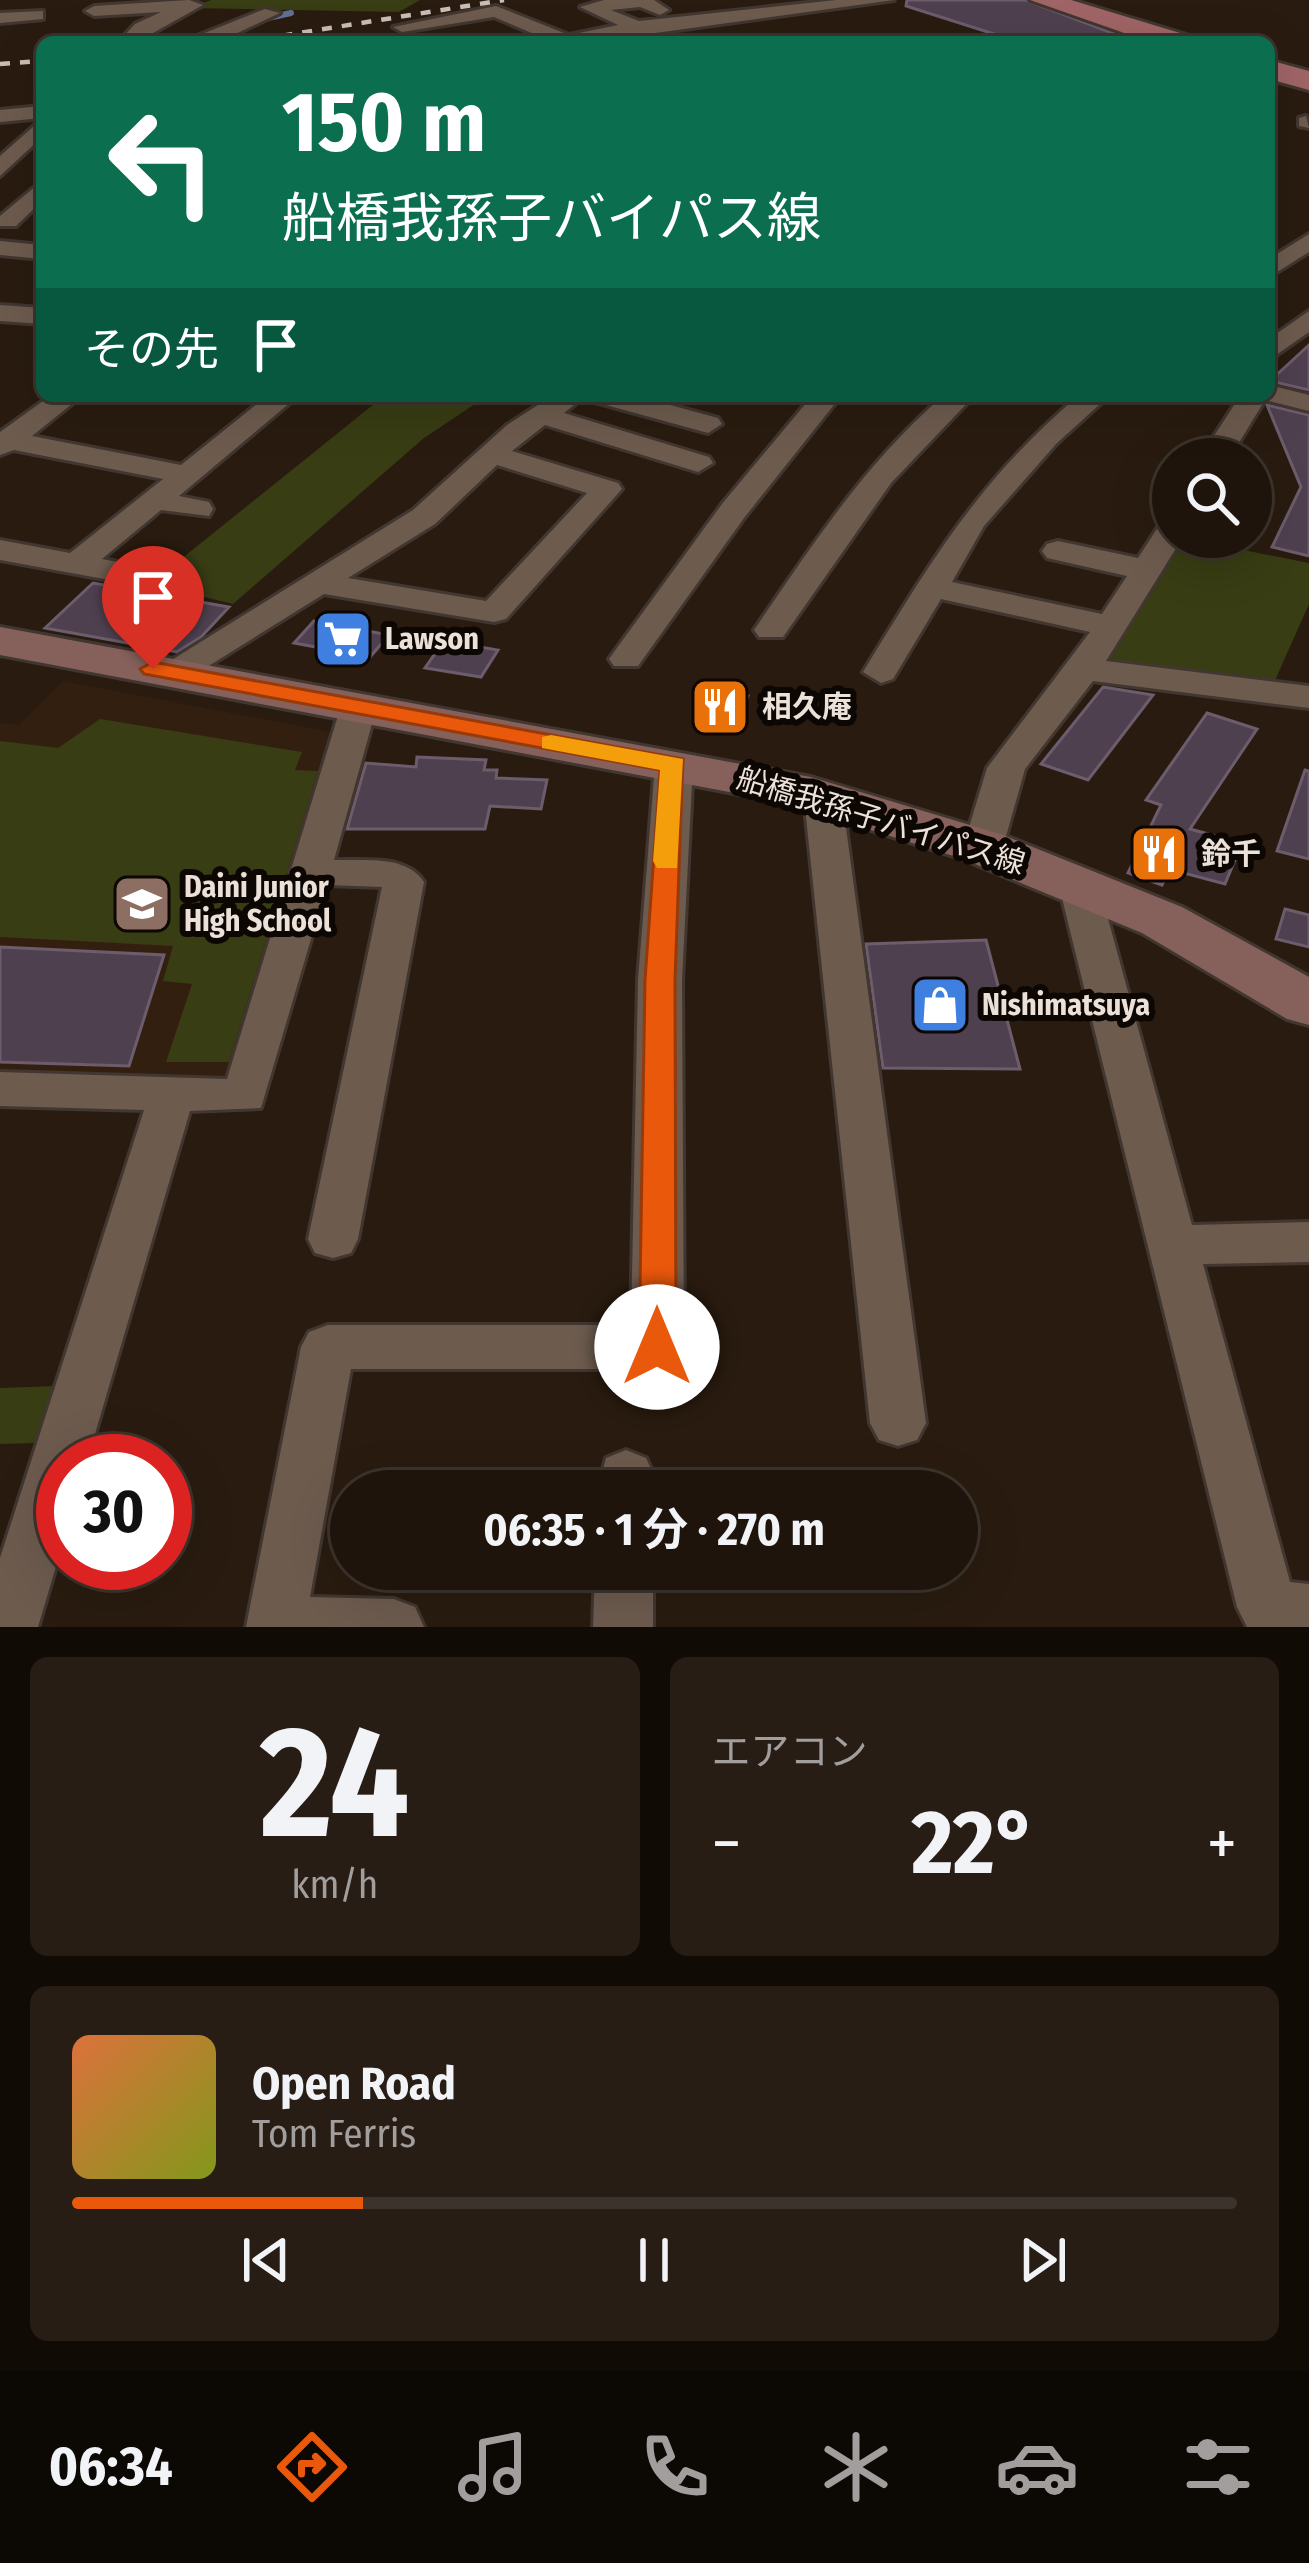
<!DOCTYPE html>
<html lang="ja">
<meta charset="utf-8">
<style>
:root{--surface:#1f140b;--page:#271d14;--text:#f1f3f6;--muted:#a19e9d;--line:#3c332c;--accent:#ea580c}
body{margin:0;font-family:"Fira Sans Condensed","Noto Sans JP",sans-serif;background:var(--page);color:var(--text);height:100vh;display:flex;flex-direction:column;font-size:45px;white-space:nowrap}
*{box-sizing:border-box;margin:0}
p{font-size:39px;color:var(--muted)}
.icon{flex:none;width:66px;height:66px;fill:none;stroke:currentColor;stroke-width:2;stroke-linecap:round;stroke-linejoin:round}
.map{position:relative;height:1627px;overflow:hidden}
.panel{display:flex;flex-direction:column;gap:30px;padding:30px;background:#110b06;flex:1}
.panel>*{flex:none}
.guide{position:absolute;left:36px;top:36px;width:1239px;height:366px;border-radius:18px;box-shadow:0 12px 48px #0002,0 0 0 3px var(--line);background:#0b6e4f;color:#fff;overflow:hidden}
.fabs{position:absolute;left:1152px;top:438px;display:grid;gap:24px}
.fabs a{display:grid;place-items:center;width:120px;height:120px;border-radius:50%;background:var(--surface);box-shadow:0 12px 48px #0002,0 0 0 3px var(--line);font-size:60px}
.speed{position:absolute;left:36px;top:1434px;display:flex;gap:24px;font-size:60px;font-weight:700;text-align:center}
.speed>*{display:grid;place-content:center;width:156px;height:156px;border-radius:50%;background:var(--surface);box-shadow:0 12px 48px #0002,0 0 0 3px var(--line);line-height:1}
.speed .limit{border:18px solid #d22;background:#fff;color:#111}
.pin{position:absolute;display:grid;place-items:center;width:102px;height:102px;color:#fff;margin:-123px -51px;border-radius:50% 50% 50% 0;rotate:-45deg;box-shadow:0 0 12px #0007}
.pin .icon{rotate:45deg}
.me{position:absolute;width:132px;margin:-66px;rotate:0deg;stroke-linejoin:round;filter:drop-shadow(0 0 9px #0008)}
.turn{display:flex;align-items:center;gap:42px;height:252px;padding:0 48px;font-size:54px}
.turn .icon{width:156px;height:156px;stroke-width:2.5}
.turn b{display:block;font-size:84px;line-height:102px}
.then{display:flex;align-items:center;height:114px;padding:0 48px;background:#0003;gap:24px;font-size:45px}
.big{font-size:90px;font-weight:700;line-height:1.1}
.panel .tile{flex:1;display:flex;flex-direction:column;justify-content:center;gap:18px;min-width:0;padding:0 42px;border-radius:18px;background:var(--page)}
.panel .dial{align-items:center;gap:0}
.dial b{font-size:156px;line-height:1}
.song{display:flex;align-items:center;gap:36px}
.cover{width:144px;height:144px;border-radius:18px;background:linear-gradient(135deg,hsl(20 70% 55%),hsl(70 70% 35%))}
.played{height:12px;border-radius:6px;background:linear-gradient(90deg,var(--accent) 25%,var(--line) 25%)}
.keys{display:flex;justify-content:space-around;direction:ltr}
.heat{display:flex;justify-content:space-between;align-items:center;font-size:66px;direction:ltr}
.panel .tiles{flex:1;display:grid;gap:30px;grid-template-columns:1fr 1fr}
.tile:last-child{grid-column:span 2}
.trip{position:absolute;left:330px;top:1470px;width:648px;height:120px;border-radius:60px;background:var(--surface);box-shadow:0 12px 48px #0002,0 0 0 3px var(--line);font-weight:700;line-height:120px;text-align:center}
.menu{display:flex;height:192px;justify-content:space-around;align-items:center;background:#0c0804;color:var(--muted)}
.menu .icon{width:84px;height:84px}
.menu .active{color:var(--accent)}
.menu b{font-size:54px;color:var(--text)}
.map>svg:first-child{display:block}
.built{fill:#331f0f}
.green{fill:#383d14}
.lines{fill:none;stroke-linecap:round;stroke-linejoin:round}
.stream{stroke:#607094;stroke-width:6}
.building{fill:#4f404f;stroke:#6c5c6c;stroke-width:3}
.street-casing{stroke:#413630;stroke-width:6}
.secondary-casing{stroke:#413630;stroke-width:6}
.primary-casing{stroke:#413630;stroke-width:6}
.street{fill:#6d5b4e;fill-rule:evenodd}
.secondary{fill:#86605a;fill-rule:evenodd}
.primary{fill:#9f6466;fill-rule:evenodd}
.rail{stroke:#c9beb5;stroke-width:4.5;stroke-dasharray:10 10;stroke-linecap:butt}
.route{fill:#ea580c;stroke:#983908;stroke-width:3}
.slow{fill:#f59e0b}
.labels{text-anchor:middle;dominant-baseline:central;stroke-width:12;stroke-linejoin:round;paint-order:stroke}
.poi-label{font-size:30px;font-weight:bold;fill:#ebe1d9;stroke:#0d0704;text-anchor:start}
.street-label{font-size:30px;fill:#ebe1d9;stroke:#0d0704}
</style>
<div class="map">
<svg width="1309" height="1627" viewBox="0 0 1309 1627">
<rect width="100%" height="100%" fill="#291b0f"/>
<path class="built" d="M63,681L337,733L229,1085L0,1076V723L19,725Z"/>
<g class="green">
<path d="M211,0H420L399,12L191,8Z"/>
<path d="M384,396H487L424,438L233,604L150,584Z"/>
<path d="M1178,537L1309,563V604L1272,687L1101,665Z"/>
<path d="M100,719L302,752L295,770L318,771L229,1062H166L192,984L163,981L173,946L0,937V741L58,748Z"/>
<path d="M57,1386L39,1443L0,1444V1388Z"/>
</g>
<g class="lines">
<path class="stream" d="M259,20L291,13"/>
</g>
<g class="building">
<path d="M907,0H1026L1136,42H1019L906,6Z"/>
<path d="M1309,345V390L1270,381Z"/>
<path d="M1267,405L1309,415V556L1272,547L1301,487Z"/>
<path d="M93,583L229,607L201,637L177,652L45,628Z"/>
<path d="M314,621L389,635L370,657L294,643Z"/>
<path d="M444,641L498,650L481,677L425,668Z"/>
<path d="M1103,687L1153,695L1088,780L1041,764Z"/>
<path d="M706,690L748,696L737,723L694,717Z"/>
<path d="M1207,713L1257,729L1190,829L1242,843L1225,884L1169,869L1162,885L1128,873L1161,805L1146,800Z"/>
<path d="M417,757L486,760L484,770H497L496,778L547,780L541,809L490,806L485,829H347L366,763L416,767Z"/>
<path d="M1305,770L1309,771V859L1277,851Z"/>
<path d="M1285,909L1309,915V947L1276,939Z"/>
<path d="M986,940L1020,1069L883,1068L866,944Z"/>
<path d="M0,947L164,955L129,1066L0,1062Z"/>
</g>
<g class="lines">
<g class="street-casing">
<g id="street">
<path d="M189,0L203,5L137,42H118L135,24L161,12L94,16L85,11L94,6Z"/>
<path d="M604,0H654L669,10L660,15L640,7L611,10L639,21L836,0H894L590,42H553L494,17L402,32L393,27L496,6L569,35L618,25L580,7Z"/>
<path d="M265,9L280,13L218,42H182Z"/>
<path d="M43,11V19L0,23V13Z"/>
<path d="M42,106V118L0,122V110Z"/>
<path d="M1306,116L1309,128L1299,126V118Z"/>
<path d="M42,119V137L0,176V156Z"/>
<path d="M42,181V201L16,226H0V216Z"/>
<path d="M1309,234V252L1269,277V259Z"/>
<path d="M0,241L42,245V259L0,255Z"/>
<path d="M0,305L42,308V324L0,321Z"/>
<path d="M1309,311V332L1269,360V339Z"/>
<path d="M1269,385L1309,395V411L1265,400L1229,459H1199L1240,396H1269Z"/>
<path d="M50,396H82L32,436L181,465L267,396H298L179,496L209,502L213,509L209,516L161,510L102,559L149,568L153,575L137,585L0,560V540L70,553L163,479L14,450L0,455V432Z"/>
<path d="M552,396H585L564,413L709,457L713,463L698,472L545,425L512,451L618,483L622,489L506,619L494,622L324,594L186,680H162L156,673L162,666L413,510L507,425ZM497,465L587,493L486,601L348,578L435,524Z"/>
<path d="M591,396H637L718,418L722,424L708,433L595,402Z"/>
<path d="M812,396H841L744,518L638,666H614L609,659L614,652L722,504Z"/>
<path d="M943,396H974L891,483L783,637H759L754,630C811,547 866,462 943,396Z"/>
<path d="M1078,396H1109L1057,443L984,526L952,582L1102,614L1127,576L1047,558L1042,551L1047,544L1058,541L1138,558L1162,521L1173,519V537H1183L1106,661L1309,686V708L1093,681L1025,769L1003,847L997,856H969L963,847L987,768L1090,632L941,599L893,679L881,683L863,672C930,563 978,481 1078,396Z"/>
<path d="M359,695L377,706L334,860C363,861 406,854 424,882L358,1239L351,1253L333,1258L315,1253L308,1239L382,887L327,885L261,1108L190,1111L87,1461H63V1543L38,1627H0V1558L144,1110L0,1106V1072L227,1079L341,706Z"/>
<path d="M674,753L693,764L682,980L684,1347L676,1362L657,1369H351L310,1597L394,1599L415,1607L424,1627H246L301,1347L309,1332L328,1325H631L638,980L655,764Z"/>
<path d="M823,786L842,798L926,1423L917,1440L898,1446L879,1440L870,1423L804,798Z"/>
<path d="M1079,873L1093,877L1099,886L1192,1225L1309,1222V1262L1203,1264L1290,1582L1309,1584V1627H1247L1237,1607L1059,886L1065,877Z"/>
<path d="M626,1450L646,1458L654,1475L653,1491H597L606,1458Z"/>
<path d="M595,1569H653V1627H593Z"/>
</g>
</g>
<g class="secondary-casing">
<path id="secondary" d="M0,627L811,777L1003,835L1182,907L1309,977V1025L1287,1019L1142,933L963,859L782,802L0,655Z"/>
</g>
<g class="primary-casing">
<g id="primary">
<path d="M1030,0H1071L1190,36L1194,42H1150Z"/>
<path d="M1269,60L1309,71V90L1269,79Z"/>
</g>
</g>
<use href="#street" class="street"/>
<use href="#secondary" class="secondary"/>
<use href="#primary" class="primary"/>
<g class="rail">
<path d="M243,42L504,0"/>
<path d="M0,64L42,61"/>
</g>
</g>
<path class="route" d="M153,662L683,759L675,980L676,1347L670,1358L657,1362L644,1358L639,1347L645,980L660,770L144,674L140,669Z"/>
<path class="slow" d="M551,735L683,759L677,868H657L653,861L660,770L542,748V737Z"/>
<defs>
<g id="supermarket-square" transform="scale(3)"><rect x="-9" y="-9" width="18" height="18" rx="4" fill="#3f7fe0" stroke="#0d0704"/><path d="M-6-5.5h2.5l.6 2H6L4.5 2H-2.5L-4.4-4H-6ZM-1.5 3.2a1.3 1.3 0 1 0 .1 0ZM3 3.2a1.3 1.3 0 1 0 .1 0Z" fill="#fff"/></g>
<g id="restaurant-square" transform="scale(3)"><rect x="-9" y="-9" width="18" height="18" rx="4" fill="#e8710a" stroke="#0d0704"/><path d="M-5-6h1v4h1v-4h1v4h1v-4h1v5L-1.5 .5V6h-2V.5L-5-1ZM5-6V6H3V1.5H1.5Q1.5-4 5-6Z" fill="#fff"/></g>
<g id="school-square" transform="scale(3)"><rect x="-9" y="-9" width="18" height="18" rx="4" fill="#8d6e63" stroke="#0d0704"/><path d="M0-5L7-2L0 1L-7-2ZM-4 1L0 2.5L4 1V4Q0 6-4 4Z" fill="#fff"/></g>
<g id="shop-square" transform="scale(3)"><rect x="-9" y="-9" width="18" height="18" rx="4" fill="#3f7fe0" stroke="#0d0704"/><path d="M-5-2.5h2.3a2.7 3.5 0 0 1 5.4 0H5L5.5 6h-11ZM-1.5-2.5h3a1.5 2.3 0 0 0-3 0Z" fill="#fff"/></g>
</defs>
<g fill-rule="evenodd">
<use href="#supermarket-square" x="343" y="639"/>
<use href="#restaurant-square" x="720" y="707"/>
<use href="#restaurant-square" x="1159" y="854"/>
<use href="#school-square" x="142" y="904"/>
<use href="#shop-square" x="940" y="1005"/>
</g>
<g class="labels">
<g class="poi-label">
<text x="385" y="639">Lawson</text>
<text x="762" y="707">相久庵</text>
<text x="1201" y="854">鈴千</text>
<text x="184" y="887">Daini Junior<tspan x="184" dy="34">High School</tspan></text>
<text x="982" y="1005">Nishimatsuya</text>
</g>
<g class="street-label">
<text transform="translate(881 821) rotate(17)">船橋我孫子バイパス線</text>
</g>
</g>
</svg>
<div class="fabs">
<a><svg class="icon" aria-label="search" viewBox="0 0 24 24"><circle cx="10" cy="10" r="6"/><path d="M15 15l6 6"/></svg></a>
</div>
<div class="speed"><div class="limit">30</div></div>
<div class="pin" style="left:153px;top:669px;background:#d93025"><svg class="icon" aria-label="arrive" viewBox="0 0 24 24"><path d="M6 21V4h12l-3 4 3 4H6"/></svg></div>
<svg class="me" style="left:657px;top:1347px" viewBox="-20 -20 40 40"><circle r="19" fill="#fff"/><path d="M0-13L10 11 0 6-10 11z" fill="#ea580c"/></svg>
<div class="trip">06:35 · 1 分 · 270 m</div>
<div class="guide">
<div class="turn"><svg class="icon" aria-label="left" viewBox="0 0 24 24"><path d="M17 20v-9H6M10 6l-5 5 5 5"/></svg><div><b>150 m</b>船橋我孫子バイパス線</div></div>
<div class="then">その先<svg class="icon" aria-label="arrive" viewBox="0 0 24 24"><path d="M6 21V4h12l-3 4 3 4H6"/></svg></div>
</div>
</div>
<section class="panel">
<div class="tiles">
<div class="tile dial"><b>24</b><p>km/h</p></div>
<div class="tile"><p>エアコン</p>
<div class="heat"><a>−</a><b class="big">22°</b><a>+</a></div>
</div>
<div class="tile">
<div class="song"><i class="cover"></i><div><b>Open Road</b><p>Tom Ferris</p></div></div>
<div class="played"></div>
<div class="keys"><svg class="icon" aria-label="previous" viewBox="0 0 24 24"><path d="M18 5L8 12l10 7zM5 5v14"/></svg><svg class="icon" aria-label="pause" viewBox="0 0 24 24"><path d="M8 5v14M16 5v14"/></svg><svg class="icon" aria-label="next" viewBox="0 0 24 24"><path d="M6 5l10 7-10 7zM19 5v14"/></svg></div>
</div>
</div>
</section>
<nav class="menu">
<b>06:34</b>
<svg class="icon active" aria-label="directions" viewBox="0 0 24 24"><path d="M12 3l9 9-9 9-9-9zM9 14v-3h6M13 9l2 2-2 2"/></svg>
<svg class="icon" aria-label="music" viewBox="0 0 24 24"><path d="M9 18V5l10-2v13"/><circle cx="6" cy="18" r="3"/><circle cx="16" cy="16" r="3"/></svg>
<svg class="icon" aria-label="phone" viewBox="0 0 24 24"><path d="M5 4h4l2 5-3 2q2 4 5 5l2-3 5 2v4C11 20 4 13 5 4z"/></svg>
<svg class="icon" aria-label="climate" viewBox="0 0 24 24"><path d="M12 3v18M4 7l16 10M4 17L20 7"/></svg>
<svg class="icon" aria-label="car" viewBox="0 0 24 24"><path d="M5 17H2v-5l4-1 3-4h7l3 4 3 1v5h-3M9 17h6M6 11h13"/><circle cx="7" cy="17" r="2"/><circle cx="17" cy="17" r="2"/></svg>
<svg class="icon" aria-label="filters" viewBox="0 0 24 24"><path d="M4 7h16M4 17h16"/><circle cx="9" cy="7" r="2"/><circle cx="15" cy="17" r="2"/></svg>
</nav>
